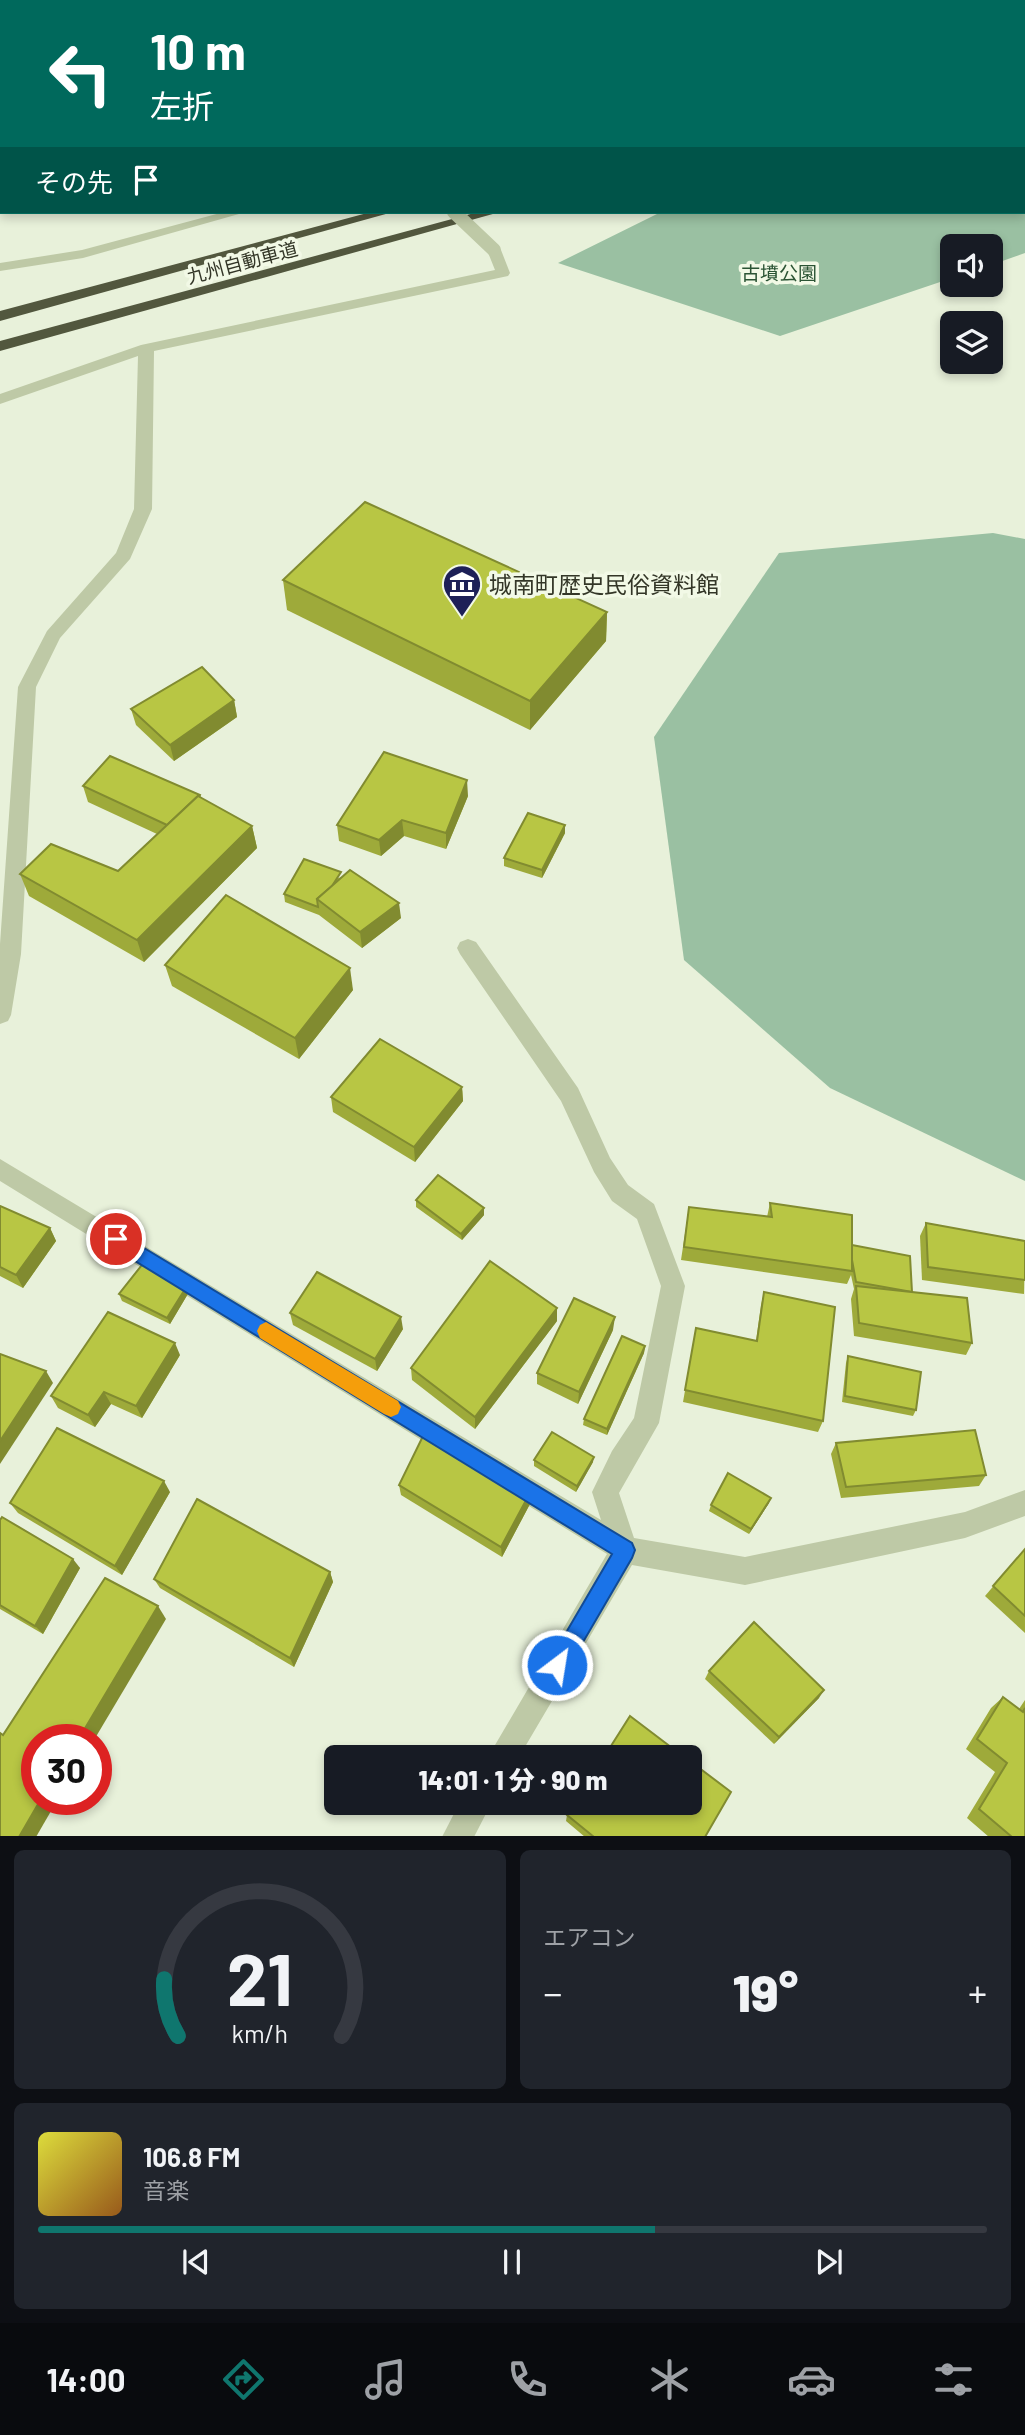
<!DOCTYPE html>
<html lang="ja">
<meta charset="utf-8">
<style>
:root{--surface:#171b24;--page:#20242c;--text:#f1f3f6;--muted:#9ea1a6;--line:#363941;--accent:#0f766e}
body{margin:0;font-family:Barlow,"Noto Sans JP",sans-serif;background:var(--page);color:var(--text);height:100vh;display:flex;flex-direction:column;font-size:26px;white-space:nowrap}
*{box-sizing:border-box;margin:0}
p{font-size:23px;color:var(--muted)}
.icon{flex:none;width:38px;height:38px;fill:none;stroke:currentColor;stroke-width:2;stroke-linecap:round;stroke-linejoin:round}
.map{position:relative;height:1836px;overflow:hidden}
.drawer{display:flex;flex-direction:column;gap:14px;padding:14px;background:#0d0f14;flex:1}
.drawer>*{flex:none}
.hud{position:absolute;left:0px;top:0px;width:1026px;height:214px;box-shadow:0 4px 10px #0003;background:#00695c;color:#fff;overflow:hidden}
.controls{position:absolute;left:940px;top:234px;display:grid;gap:14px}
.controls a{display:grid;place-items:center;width:63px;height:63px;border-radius:10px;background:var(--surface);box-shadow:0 4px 10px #0003;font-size:35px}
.speed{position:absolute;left:21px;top:1724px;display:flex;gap:14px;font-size:35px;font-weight:700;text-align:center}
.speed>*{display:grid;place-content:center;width:91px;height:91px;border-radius:50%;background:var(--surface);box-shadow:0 4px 10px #0003;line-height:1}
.speed .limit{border:10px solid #d22;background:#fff;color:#111}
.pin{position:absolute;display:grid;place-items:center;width:60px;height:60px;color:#fff;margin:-30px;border:4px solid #fff;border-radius:50%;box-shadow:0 2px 7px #0007}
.me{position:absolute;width:77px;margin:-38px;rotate:31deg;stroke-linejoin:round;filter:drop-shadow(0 0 5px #0008)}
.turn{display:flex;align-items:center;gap:24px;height:147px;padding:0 35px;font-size:32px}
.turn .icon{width:91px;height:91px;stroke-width:2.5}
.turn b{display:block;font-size:49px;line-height:60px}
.then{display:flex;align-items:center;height:66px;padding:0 35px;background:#0003;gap:14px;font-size:26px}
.big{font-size:52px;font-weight:800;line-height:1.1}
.drawer .card{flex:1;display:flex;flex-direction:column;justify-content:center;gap:10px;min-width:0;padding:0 24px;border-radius:10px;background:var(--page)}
.drawer .dial{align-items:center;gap:0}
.dial svg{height:182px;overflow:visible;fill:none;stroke:var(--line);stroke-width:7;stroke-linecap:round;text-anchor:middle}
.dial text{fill:var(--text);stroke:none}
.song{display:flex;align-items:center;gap:21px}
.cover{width:84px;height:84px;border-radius:10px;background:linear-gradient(135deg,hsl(60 70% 55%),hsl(30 70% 35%))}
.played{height:7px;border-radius:4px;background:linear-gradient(90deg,var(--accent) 65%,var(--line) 65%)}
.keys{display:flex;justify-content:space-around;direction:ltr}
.heat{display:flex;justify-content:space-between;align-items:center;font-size:38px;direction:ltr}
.drawer .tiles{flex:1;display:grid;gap:14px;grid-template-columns:1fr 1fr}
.card:last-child{grid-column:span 2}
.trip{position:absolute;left:324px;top:1745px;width:378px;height:70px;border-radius:10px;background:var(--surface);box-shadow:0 4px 10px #0003;font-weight:800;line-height:70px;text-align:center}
.tabs{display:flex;height:112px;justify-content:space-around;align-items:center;background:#090b0e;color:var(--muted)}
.tabs .icon{width:49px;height:49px}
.tabs .current{color:var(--accent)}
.tabs b{font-size:32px;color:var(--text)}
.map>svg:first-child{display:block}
.green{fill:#9ac0a2}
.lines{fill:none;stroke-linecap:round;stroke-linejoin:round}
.highway-tunnel{stroke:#c4ccb6;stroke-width:14;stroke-dasharray:14 7;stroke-linecap:butt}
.minor{fill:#bec9a6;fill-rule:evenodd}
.highway{fill:#52573e;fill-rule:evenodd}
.minor-bridge{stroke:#bec9a6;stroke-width:14}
.wall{fill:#9eaa3a}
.shaded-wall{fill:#818b30}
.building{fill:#b8c644;stroke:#818b30;stroke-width:2}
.route{fill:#1a73e8;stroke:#114b97;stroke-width:2}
.slow{fill:#f59e0b}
.labels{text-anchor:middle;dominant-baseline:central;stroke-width:7;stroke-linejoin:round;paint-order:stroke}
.far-street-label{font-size:19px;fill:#333627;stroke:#f2f9e6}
.far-park-label{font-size:19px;fill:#2b5434;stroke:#f2f9e6}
.poi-label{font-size:23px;fill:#333627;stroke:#f2f9e6;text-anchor:start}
</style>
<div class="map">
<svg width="1025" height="1837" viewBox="0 0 1025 1837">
<rect width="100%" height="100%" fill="#e8f1da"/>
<g class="green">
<path d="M589,0H1025V253L991,265L990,247H952V278L780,336L558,263L661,212H1024V2H586Z"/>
<path d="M993,533L1025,539V1181L830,1088L684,960L654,737L779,553Z"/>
</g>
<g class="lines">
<path class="highway-tunnel" d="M976,2L980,0"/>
<g class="minor">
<rect x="106" y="0" width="12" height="2"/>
<path d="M514,0H528L513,2Z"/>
<path d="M850,0H866L849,2Z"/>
<path d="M224,212H246L83,258L0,271V263L82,250Z"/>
<path d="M494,246L501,250L510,273L508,276L154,351L152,509L130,559L60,638L36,687L21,954L11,1015L8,1021L0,1024V944L18,687L47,631L116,553L134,509L138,356L0,404V394L141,345L495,270L487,250Z"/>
<path d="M468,939L476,942L578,1088L610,1158L628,1185L654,1204L685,1286L659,1423L619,1493L634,1538L745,1557L965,1512L1025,1490V1516L965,1538L745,1585L632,1565L519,1757H488L607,1554L0,1181V1159L601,1520L592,1492L612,1451L634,1418L661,1286L637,1219L612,1201L594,1172L561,1101L460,954L457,948L460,942Z"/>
<path d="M460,1802H492L474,1837H442Z"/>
</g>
<g class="highway">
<path d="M371,212H393L0,321V311Z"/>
<path d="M478,212H500L0,351V341Z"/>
</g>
<path class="minor-bridge" d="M454,212L494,250"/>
</g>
<g class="wall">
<path d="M424,0H486L485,2H424Z"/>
<path d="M283,580L607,612L606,641L530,730L287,610Z"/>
<path d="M234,700L237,717L174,761L136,725L131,709Z"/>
<path d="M83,786L200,795L201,798L252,826L257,848L144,962L29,896L20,874L118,871L157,834L88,802Z"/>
<path d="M468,796L446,849L404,836L381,856L339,841L337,825Z"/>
<path d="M565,825V833L542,878L504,866V858Z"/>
<path d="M342,877L401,918L362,948L319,915L285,902L284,894Z"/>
<path d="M165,965L353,990L299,1059L172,986Z"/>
<path d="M462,1087L463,1101L415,1162L333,1112L331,1097Z"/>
<path d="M416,1200L484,1215L462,1240L416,1207Z"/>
<path d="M770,1203L852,1245L912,1292L972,1343L966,1355L854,1336L851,1299L854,1289L851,1275L847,1284L681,1260L689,1207L767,1217Z"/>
<path d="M0,1206L50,1228L56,1241L23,1288L0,1276Z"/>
<path d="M926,1223L1025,1241L1024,1294L922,1280L920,1236Z"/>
<path d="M187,1286L189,1292L170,1324L122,1301L119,1294Z"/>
<path d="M764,1292L823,1421L818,1432L683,1402L696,1328L756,1341L761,1305Z"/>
<path d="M290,1313L403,1329L377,1371L293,1325Z"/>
<path d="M557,1321L475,1429L412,1380L411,1368Z"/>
<path d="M613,1330L578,1404L537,1384V1373Z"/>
<path d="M645,1346L644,1353L607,1435L583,1425L584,1419Z"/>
<path d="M180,1355L142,1418L111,1404L95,1427L58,1408L51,1396Z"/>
<path d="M848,1356L916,1410L913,1416L842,1402L846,1363Z"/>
<path d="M836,1443L986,1475L979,1486L841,1498L831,1454Z"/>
<path d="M534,1460L593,1462L576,1492L534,1466Z"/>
<path d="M399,1485L531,1491V1502L502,1557L401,1495Z"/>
<path d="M170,1492L122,1575L18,1513L10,1503Z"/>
<path d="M769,1503L749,1534L709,1511L711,1505Z"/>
<path d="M0,1520L80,1568L43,1634L0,1609Z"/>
<path d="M1025,1549V1633L985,1596Z"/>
<path d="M330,1572L333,1582L294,1667L160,1588L154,1579Z"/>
<path d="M709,1671L819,1698L774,1744L705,1679Z"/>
<path d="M1003,1697L1019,1709L1025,1700V1837H989L967,1818L995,1772L966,1749L991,1708Z"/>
<path d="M567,1815L705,1837H585L566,1821Z"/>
</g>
<g class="shaded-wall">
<rect x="42" y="0" width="50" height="2"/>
<path d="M473,0H486L485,2H472Z"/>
<path d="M607,612L606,641L530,730V701Z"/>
<path d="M234,700L237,717L174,761L170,745Z"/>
<path d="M467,780L468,796L446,849V833Z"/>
<path d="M402,820L404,836L381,856L379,840Z"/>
<path d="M565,825V833L542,878V870Z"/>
<path d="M252,826L257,848L144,962L137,940Z"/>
<path d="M399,903L401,918L362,948L360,932Z"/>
<path d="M350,968L353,990L299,1059L295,1038Z"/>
<path d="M462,1087L463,1101L415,1162L414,1147Z"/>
<path d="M484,1208V1215L462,1240L461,1234Z"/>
<path d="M50,1228L56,1241L23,1288L16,1275Z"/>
<path d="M187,1286L189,1292L170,1324L167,1318Z"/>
<path d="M557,1308V1321L475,1429V1417Z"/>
<path d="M401,1317L403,1329L377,1371L375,1359Z"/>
<path d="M615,1317L613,1330L578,1404L579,1392Z"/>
<path d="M175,1343L180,1355L142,1418L136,1406Z"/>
<path d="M645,1346L644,1353L607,1435V1429Z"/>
<path d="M46,1371L53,1383L0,1464V1441Z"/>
<path d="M104,1392L111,1404L95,1427L88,1415Z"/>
<path d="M594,1457L593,1462L576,1492L577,1486Z"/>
<path d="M164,1481L170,1492L122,1575L115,1566Z"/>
<path d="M531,1491V1502L502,1557L501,1547Z"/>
<path d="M771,1498L769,1503L749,1534L751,1529Z"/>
<path d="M73,1559L80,1568L43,1634L35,1626Z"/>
<path d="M330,1572L333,1582L294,1667L290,1658Z"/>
<path d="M158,1606L166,1619L94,1740H78Z"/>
<path d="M824,1690L819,1698L774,1744L779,1737Z"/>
<path d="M41,1799H58L36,1837H19Z"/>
</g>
<g class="building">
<path d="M387,0H395L401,2H385Z"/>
<path d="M365,502L607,612L530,701L283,580Z"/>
<path d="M202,667L234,700L170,745L131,709Z"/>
<path d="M384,752L467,780L446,833L402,820L379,840L337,825Z"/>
<path d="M110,756L200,795L199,797L198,796L167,825L83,786Z"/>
<path d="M198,796L252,826L137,940L20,874L51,844L118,871Z"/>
<path d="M528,813L565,825L542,870L504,858Z"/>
<path d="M304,859L341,872L332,886L317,899L318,907L284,894Z"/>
<path d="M350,870L399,903L360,932L317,899Z"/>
<path d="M226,895L350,968L295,1038L165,965Z"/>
<path d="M380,1039L462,1087L414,1147L331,1097Z"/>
<path d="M438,1175L484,1208L461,1234L416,1200Z"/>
<path d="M770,1203L852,1215V1271L684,1247L689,1207L772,1217Z"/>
<path d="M0,1206L50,1228L16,1275L0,1267Z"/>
<path d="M926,1223L1025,1241V1280L928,1267Z"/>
<path d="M852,1245L910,1256L912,1292L856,1282L852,1260Z"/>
<path d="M145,1261L187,1286L167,1318L119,1294Z"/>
<path d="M490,1261L557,1308L475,1417L411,1368Z"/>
<path d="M317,1272L401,1317L375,1359L290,1313Z"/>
<path d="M856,1286L967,1298L972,1343L859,1323Z"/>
<path d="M764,1292L835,1307L823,1421L685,1390L696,1328L757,1341Z"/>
<path d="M574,1298L615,1317L579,1392L537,1373Z"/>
<path d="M108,1312L175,1343L136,1406L104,1392L88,1415L51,1396Z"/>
<path d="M622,1336L645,1346L607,1429L584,1419Z"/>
<path d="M0,1354L46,1371L0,1441Z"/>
<path d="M848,1356L921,1372L916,1410L845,1396Z"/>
<path d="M57,1428L164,1481L115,1566L10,1503Z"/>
<path d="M426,1430L531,1491L501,1547L399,1485Z"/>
<path d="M975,1430L986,1475L846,1487L836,1443Z"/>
<path d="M552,1432L594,1457L577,1486L534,1460Z"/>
<path d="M728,1473L771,1498L751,1529L711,1505Z"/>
<path d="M197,1499L330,1572L290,1658L154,1579Z"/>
<path d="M2,1517L73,1559L35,1626L0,1605V1520Z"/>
<path d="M1025,1549V1616L993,1586Z"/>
<path d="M105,1578L158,1606L78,1740H37V1799H41L19,1837H0V1733L3,1735Z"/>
<path d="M754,1622L824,1690L779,1737L709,1671Z"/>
<path d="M1003,1697L1023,1712L1025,1708V1837H1012L979,1809L1007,1763L977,1739Z"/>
<path d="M630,1716L684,1757H604Z"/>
<path d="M690,1761L731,1792L705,1837H594L567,1815L575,1802H690Z"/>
</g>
<path class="route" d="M116,1231L632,1543L635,1550L632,1558L565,1673L557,1676L550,1673L547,1665L612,1554L109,1245L107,1239L109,1233Z"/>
<path class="slow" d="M266,1322L398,1401L401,1407L398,1414L391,1417L384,1414L260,1338L257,1331L260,1325Z"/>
<defs>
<g id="museum-pin" transform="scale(2.0125)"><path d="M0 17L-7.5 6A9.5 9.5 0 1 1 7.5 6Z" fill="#1d2057" stroke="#f2f9e6"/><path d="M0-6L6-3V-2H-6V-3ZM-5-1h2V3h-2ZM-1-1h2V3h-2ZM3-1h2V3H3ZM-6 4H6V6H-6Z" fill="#fff"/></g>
</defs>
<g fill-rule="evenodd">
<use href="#museum-pin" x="462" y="584"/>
</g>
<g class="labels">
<g class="far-street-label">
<text transform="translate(242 262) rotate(-15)">九州自動車道</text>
</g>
<g class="far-park-label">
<text x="779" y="272">古墳公園</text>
</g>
<g class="poi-label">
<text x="489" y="584">城南町歴史民俗資料館</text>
</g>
</g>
</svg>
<div class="controls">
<a><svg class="icon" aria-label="sound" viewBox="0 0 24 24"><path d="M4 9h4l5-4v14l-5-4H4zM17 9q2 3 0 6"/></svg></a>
<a><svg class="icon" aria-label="layers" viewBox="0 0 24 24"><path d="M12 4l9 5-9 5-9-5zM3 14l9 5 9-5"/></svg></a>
</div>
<div class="speed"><div class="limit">30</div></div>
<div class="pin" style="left:116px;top:1239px;background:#d93025"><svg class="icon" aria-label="arrive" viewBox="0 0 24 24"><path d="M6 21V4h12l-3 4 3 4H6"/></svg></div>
<svg class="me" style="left:557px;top:1665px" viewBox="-20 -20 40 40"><circle r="17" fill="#1a73e8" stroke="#fff" stroke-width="3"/><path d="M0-11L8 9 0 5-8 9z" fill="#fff"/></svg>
<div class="trip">14:01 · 1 分 · 90 m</div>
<div class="hud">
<div class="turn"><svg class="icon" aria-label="left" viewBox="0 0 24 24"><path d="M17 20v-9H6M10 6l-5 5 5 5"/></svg><div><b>10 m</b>左折</div></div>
<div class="then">その先<svg class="icon" aria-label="arrive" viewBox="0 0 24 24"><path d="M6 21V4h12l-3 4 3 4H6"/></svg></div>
</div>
</div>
<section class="drawer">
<div class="tiles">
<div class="card dial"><svg viewBox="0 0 100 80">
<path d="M14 69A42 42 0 1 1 86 69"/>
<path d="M14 69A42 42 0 0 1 8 44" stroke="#0f766e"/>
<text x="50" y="56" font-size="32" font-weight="700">21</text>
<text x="50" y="72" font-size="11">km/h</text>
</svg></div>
<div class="card"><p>エアコン</p>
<div class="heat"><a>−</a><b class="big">19°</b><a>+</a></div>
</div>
<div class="card">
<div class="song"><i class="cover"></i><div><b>106.8 FM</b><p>音楽</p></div></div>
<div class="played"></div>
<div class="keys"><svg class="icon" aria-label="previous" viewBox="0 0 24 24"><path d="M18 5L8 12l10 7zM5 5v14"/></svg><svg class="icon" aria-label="pause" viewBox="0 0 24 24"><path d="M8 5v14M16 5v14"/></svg><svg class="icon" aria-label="next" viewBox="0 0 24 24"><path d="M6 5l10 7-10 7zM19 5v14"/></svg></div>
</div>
</div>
</section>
<nav class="tabs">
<b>14:00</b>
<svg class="icon current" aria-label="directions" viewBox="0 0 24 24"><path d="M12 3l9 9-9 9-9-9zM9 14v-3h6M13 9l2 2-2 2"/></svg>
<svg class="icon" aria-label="music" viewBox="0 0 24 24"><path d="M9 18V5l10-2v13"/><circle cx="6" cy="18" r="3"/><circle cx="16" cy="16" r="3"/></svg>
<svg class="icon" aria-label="phone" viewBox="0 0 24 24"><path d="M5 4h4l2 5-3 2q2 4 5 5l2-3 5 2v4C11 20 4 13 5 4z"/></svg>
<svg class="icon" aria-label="climate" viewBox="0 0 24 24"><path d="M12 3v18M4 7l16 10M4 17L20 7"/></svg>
<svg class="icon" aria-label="car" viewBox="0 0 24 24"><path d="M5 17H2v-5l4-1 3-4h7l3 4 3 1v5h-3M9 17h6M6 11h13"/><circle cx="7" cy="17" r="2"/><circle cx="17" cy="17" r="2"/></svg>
<svg class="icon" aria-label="filters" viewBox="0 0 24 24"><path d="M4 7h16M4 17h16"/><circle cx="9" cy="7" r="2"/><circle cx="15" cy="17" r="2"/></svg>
</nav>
